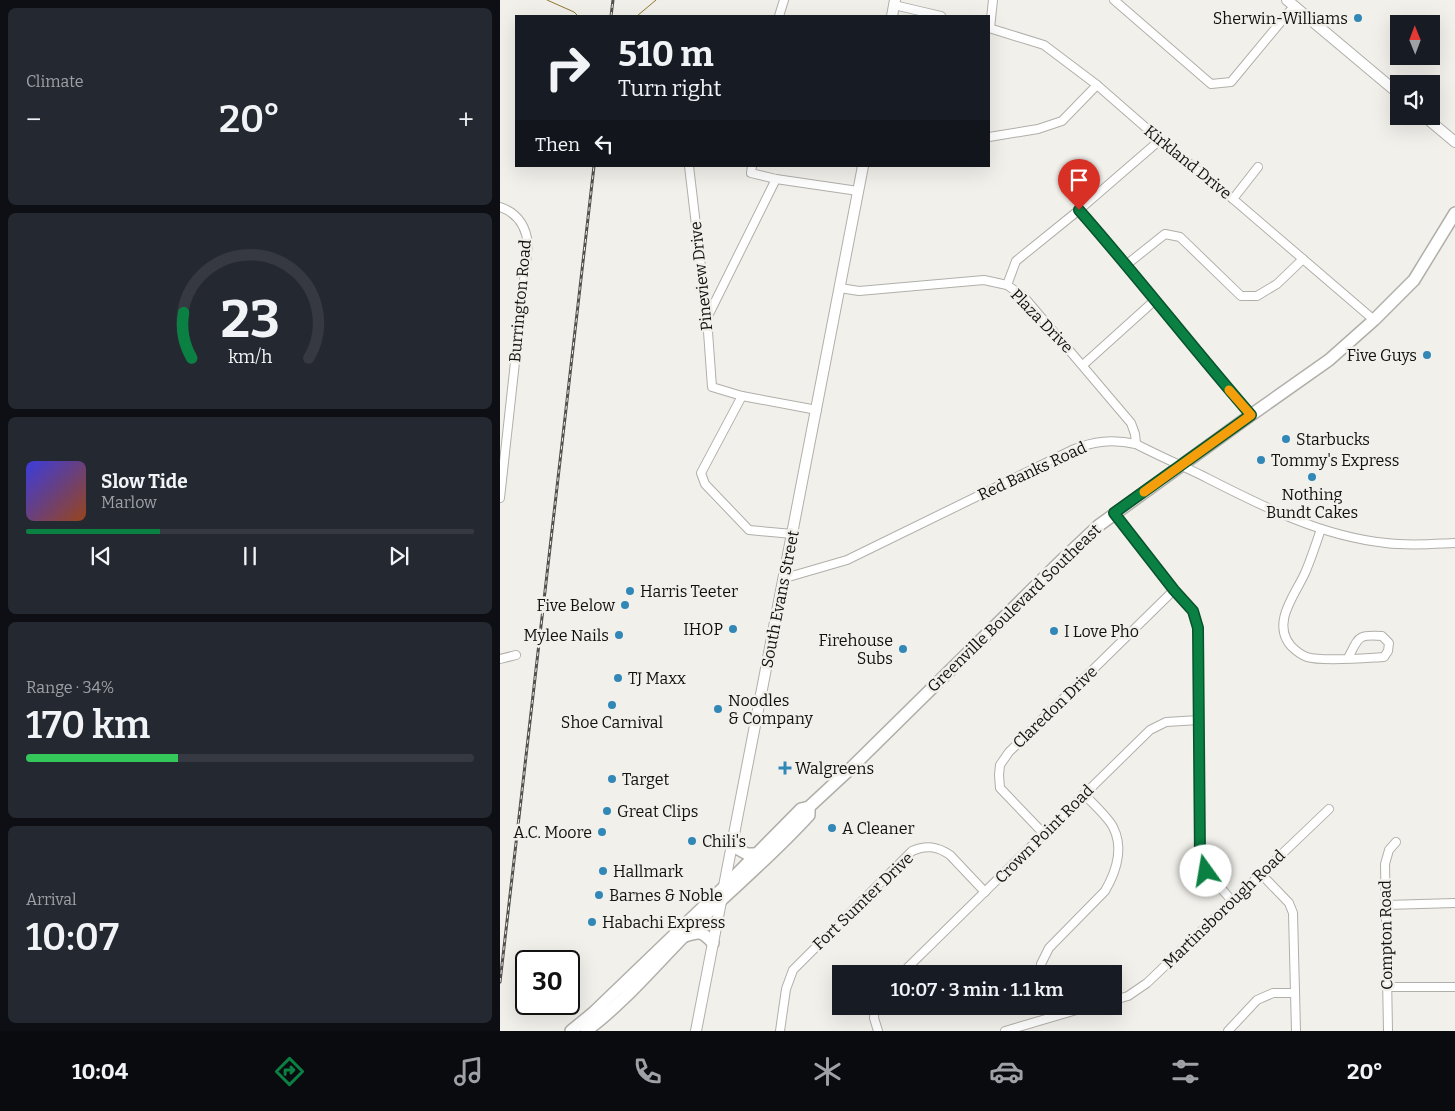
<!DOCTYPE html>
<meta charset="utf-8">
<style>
:root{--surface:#171b24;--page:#242831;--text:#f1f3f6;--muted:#9ea1a6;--line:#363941;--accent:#0b8043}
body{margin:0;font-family:Bitter,serif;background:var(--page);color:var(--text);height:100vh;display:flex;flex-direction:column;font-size:19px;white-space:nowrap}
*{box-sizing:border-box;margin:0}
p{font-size:16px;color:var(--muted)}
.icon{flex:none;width:28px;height:28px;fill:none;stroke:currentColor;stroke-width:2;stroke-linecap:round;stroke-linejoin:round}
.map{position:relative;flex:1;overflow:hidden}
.panel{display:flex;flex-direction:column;gap:8px;padding:8px;background:#0d0f14;width:500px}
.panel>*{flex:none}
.banner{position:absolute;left:15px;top:15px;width:475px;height:152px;border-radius:0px;box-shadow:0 5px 20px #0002;background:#171b24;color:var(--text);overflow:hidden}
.needle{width:32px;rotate:359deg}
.buttons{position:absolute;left:890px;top:15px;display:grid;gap:10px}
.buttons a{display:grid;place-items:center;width:50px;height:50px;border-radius:0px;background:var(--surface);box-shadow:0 5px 20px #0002;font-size:25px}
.speed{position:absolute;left:15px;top:950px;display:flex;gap:10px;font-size:25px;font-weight:700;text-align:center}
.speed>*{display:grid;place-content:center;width:65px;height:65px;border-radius:50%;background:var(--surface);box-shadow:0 5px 20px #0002;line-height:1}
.speed .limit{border:2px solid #111;border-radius:8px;background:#fff;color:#111}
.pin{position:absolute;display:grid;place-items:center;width:42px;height:42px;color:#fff;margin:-51px -21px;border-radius:50% 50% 50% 0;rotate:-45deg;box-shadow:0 0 5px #0007}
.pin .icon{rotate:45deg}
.me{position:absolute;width:55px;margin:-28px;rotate:347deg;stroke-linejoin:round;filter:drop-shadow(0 0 4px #0008)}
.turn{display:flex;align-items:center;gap:18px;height:105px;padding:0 20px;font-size:22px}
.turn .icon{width:65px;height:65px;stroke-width:2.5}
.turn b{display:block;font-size:35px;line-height:42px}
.then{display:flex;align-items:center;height:48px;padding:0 20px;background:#0003;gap:10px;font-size:19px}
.big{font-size:38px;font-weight:600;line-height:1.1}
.panel .widget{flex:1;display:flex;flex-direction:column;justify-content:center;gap:8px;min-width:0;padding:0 18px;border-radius:8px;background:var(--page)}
.panel .dial{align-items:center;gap:0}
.dial svg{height:130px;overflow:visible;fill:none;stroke:var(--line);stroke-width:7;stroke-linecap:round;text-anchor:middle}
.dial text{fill:var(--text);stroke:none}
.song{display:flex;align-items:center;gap:15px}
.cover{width:60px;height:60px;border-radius:8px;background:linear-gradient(135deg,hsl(240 70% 55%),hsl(20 70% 35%))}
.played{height:5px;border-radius:2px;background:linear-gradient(90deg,var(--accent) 30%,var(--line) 30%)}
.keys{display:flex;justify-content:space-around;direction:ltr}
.heat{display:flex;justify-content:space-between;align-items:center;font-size:28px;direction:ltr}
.charge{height:8px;border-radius:4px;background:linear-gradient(90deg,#34c759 34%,var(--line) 0)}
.trip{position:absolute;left:332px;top:965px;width:290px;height:50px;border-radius:0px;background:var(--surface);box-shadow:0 5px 20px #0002;font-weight:600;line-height:50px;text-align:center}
.dock{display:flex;height:80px;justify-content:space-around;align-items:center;background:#090b0e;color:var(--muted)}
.dock .icon{width:35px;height:35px}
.dock .current{color:var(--accent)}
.dock b{font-size:22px;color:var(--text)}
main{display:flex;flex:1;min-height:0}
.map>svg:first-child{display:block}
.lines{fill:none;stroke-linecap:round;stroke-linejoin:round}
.stream{stroke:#917633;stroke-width:1}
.minor-casing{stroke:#b1afaa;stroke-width:10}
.major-casing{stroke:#b1afaa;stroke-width:12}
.highway-casing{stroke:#b1afaa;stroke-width:14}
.minor{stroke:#fff;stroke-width:8}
.major{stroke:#fff;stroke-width:10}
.highway{stroke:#fff;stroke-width:11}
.rail-casing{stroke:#52514e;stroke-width:3}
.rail{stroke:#f2f0eb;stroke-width:1;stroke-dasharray:4;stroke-linecap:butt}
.route-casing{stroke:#07532c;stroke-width:12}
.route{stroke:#0b8043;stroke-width:9}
.slow{stroke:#f59e0b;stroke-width:9}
.poi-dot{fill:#3187b6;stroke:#f2f0eb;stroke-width:2}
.labels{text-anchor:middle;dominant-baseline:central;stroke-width:5;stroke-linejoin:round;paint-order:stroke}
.poi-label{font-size:16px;fill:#11110f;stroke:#f2f0eb;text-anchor:start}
.street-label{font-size:16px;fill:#11110f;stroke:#f2f0eb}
</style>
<main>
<section class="panel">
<div class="widget"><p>Climate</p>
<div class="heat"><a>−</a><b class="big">20°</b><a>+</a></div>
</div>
<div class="widget dial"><svg viewBox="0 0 100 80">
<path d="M14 69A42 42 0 1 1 86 69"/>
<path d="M14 69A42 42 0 0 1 9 41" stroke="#0b8043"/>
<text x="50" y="56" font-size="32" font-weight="700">23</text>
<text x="50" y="72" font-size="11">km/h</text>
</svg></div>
<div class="widget">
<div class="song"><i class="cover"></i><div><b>Slow Tide</b><p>Marlow</p></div></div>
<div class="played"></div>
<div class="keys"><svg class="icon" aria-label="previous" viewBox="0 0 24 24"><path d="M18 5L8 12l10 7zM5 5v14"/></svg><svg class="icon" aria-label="pause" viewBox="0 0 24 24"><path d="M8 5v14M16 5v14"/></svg><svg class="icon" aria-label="next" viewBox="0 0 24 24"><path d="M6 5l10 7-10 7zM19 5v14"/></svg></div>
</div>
<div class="widget"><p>Range · 34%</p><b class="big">170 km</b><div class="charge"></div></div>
<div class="widget"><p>Arrival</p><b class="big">10:07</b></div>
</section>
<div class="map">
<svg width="955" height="1031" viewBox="0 0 955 1031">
<rect width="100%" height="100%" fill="#f2f0eb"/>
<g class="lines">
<g class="stream">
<path d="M47,0L74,12L78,16"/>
<path d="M137,16L156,0"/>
</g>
<g class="minor-casing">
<g id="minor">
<path d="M614,0L711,84L731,82L794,6"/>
<path d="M394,5L441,16"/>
<path d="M279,16L284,0"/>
<path d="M489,28L544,45L597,85L660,140L733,199L874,320"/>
<path d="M490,28L493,0"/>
<path d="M489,137L538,129L562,121L597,85"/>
<path d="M189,166L207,318L212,387L242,396L317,410"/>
<path d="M252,166L251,173L276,179L358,191"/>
<path d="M733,199L758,167"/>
<path d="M0,207C18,213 26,227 28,244L0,498"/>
<path d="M579,210C637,277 692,348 751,415"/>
<path d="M626,265L665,234L680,237L741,296H757L777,284L803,259"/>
<path d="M507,285L516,261L579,210L660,140"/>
<path d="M340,288L359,291L484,280L507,285L524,297L631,423L635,434L636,444"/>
<path d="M207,318L276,179"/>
<path d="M583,365L654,301"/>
<path d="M242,396L201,473L205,484L249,530L293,534"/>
<path d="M614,513L674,590L693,611L698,628L700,857L706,871L733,902"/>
<path d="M821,529C816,544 811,559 805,573C795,595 771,623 791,646C796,651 801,655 807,657C822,662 866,658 884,657L888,651L889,643L882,636C856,634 859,638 848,658"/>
<path d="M285,578L347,560L572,450C594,441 612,439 636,444C657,455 680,465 701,475C760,505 819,536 886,543C909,546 932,544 955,543"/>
<path d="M0,659L16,655"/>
<path d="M544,834L500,788L499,775L500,765L509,752L674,590"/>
<path d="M761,874L789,903L793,913L796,1031"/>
<path d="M886,905L955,903"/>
<path d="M401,974L650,730L666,722L699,720"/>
<path d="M541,974V964L549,948L605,891C616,872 624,848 613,827C608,817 592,803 584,794"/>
<path d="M888,987H955"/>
<path d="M614,1000L628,996L647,983L829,809"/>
<path d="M375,1006L374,1018L378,1031"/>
<path d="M549,1006L552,1016"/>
<path d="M280,1031L286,989L293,970L412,851C426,845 437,846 450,855L485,892"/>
<path d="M505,1031L590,1006"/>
<path d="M728,1031L757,1000L773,993H795"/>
<path d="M888,1031L885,864L889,850L896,842"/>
</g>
</g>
<g class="major-casing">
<g id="major">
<path d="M787,0L899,94"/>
<path d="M392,16L395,0"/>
<path d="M924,116L955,142"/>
<path d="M196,1031L363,166"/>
</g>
</g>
<g class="highway-casing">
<g id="highway">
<path d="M231,845L247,854H257"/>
<path d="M185,936C200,931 202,931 213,943"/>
<path d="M71,1031L93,1013L223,888L301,809L309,807L350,769L564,558L598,526L751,415L829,360L874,320L914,280L955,213"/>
<path d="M86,1031C125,1002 156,964 190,930C229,891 272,856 309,815V807"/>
</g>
</g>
<use href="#minor" class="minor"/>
<use href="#major" class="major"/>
<use href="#highway" class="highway"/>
<g class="rail-casing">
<g id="rail">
<path d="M111,16L113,0"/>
<path d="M0,982L94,166"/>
</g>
</g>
<use href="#rail" class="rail"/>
</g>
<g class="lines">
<g class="route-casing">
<path id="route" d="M579,210C638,277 692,347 751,415L614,513L674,590L693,611L698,628L700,857L706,871"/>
</g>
<use href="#route" class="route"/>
<path class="slow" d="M644,492L751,415L729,390"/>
</g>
<g class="poi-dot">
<circle cx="858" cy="18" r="5"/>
<circle cx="927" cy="355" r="5"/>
<circle cx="786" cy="439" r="5"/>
<circle cx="761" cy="460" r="5"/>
<circle cx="812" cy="477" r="5"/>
<circle cx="130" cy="591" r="5"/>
<circle cx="125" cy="605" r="5"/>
<circle cx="233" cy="629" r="5"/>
<circle cx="554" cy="631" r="5"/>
<circle cx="119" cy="635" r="5"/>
<circle cx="403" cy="649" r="5"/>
<circle cx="118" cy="678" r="5"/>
<circle cx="112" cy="705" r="5"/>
<circle cx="218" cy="709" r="5"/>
<path d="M282.5 760.5h5v5h5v5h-5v5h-5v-5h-5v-5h5z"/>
<circle cx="112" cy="779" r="5"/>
<circle cx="107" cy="811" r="5"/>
<circle cx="332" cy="828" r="5"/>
<circle cx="102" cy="832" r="5"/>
<circle cx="192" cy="841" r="5"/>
<circle cx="103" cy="871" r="5"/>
<circle cx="99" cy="895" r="5"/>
<circle cx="92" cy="922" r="5"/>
</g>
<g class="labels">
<g class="poi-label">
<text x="848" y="18" text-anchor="end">Sherwin-Williams</text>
<text x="917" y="355" text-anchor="end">Five Guys</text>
<text x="796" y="439">Starbucks</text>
<text x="771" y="460">Tommy's Express</text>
<text x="812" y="494" text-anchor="middle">Nothing<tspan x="812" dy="18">Bundt Cakes</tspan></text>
<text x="140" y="591">Harris Teeter</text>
<text x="115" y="605" text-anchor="end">Five Below</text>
<text x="223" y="629" text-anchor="end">IHOP</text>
<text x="564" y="631">I Love Pho</text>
<text x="109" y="635" text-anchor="end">Mylee Nails</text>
<text x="393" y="640" text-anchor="end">Firehouse<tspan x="393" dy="18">Subs</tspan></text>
<text x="128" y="678">TJ Maxx</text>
<text x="228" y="700">Noodles<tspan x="228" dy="18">&amp; Company</tspan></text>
<text x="112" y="722" text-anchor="middle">Shoe Carnival</text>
<text x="295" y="768">Walgreens</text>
<text x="122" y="779">Target</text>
<text x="117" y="811">Great Clips</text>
<text x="342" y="828">A Cleaner</text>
<text x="92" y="832" text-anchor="end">A.C. Moore</text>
<text x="202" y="841">Chili's</text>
<text x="113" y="871">Hallmark</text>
<text x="109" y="895">Barnes &amp; Noble</text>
<text x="102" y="922">Habachi Express</text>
</g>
<g class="street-label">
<text transform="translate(688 162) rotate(39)">Kirkland Drive</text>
<text transform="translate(201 276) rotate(-96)">Pineview Drive</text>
<text transform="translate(20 301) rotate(-85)">Burrington Road</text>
<text transform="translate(542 321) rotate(46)">Plaza Drive</text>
<text transform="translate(532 471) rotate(-25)">Red Banks Road</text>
<text transform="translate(280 599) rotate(-79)">South Evans Street</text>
<text transform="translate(514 608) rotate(-44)">Greenville Boulevard Southeast</text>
<text transform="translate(555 707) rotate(-44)">Claredon Drive</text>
<text transform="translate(544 834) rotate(-45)">Crown Point Road</text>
<text transform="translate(363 901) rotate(-44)">Fort Sumter Drive</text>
<text transform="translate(724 909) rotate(-44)">Martinsborough Road</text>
<text transform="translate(886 935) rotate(-91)">Compton Road</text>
</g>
</g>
</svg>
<div class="buttons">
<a><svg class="needle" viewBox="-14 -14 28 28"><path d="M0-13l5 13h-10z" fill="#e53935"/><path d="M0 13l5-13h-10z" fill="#9ea1a6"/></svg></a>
<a><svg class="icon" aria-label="sound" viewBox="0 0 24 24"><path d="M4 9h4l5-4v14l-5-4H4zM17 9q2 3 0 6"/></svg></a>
</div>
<div class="speed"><div class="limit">30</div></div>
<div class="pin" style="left:579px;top:210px;background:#d93025"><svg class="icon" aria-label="arrive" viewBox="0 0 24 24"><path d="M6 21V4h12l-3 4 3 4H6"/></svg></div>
<svg class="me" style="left:706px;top:871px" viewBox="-20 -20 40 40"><circle r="19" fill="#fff"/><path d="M0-13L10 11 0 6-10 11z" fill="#0b8043"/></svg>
<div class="trip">10:07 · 3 min · 1.1 km</div>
<div class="banner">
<div class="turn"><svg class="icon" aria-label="right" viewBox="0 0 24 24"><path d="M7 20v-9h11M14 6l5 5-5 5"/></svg><div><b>510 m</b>Turn right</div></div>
<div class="then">Then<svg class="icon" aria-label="left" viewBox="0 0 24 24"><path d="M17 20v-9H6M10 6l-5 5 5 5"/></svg></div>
</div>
</div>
</main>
<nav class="dock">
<b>10:04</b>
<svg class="icon current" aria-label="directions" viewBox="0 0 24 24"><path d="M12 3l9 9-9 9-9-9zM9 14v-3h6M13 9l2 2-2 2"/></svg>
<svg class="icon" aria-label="music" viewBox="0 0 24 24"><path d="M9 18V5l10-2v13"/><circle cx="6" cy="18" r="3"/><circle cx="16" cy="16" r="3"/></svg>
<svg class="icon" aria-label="phone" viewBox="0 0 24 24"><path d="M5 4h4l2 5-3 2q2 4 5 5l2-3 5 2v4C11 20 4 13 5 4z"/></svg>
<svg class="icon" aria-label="climate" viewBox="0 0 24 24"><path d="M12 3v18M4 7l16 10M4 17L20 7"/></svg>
<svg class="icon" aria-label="car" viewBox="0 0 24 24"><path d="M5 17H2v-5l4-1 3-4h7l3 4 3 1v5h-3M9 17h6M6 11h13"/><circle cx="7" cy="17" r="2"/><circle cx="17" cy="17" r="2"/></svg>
<svg class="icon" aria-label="filters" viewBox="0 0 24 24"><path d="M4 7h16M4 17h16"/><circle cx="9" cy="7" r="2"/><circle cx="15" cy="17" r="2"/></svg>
<b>20°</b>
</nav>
